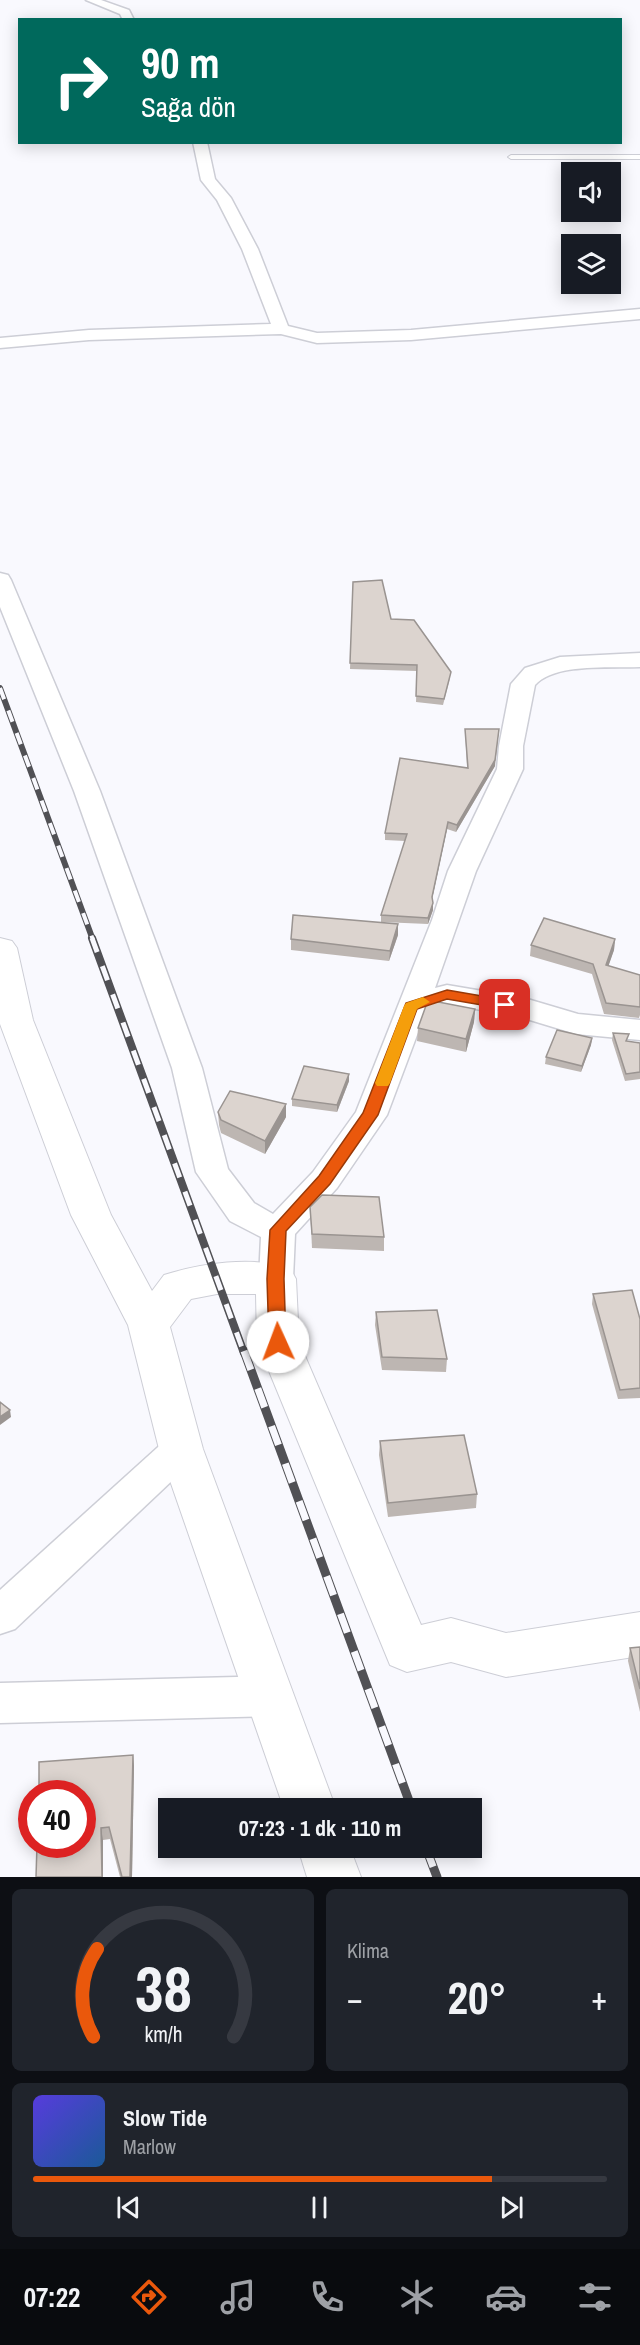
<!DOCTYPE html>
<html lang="tr">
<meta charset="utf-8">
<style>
:root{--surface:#171b24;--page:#20242c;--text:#f1f3f6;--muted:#9ea1a6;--line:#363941;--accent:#ea580c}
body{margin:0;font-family:"Archivo Narrow",sans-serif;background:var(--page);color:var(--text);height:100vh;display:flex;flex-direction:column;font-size:22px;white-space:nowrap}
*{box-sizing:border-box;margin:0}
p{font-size:20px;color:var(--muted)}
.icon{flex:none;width:33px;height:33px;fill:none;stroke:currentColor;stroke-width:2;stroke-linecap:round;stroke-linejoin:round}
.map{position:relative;height:1877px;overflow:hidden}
.panel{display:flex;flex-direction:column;gap:12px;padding:12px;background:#0d0f14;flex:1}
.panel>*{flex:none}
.hud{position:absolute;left:18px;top:18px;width:604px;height:126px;border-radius:0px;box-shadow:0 3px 15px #0003;background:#00695c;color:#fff;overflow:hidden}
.tools{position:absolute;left:561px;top:162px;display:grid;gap:12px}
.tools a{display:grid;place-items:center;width:60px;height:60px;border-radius:0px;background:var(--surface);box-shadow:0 3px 15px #0003;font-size:30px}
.speed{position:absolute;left:18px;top:1780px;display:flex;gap:12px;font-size:30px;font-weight:700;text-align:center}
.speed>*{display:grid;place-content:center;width:78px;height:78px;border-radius:50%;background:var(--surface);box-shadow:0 3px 15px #0003;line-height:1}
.speed .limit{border:9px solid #d22;background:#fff;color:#111}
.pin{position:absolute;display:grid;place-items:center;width:51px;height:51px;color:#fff;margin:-26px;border-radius:12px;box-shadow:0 3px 9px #0006}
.me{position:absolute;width:66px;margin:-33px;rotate:358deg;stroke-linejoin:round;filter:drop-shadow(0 0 4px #0008)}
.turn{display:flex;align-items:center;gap:21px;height:126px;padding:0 24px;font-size:27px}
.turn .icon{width:78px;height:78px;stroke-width:2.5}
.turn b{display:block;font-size:42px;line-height:51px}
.big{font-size:45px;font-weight:700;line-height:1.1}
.panel .tile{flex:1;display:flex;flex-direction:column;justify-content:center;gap:9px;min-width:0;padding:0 21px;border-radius:9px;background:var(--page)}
.panel .dial{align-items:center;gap:0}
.dial svg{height:156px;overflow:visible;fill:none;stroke:var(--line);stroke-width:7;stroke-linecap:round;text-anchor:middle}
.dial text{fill:var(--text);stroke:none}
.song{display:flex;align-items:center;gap:18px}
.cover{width:72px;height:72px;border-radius:9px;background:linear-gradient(135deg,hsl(250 70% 55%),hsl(210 70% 35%))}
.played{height:6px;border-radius:3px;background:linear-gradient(90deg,var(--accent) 80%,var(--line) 80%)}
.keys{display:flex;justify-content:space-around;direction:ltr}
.heat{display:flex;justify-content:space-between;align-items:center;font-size:33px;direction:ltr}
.panel .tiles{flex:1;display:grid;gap:12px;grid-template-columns:1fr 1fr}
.tile:last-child{grid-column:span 2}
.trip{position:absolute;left:158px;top:1798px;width:324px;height:60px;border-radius:0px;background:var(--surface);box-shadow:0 3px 15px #0003;font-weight:700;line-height:60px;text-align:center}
.tab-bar{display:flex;height:96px;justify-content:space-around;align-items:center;background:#090b0e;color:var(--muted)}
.tab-bar .icon{width:42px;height:42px}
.tab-bar .on{color:var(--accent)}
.tab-bar b{font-size:27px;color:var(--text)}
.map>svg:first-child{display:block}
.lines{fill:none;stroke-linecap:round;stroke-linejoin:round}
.service-casing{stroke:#cdced6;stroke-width:2}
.minor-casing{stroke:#cdced6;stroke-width:3}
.tertiary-casing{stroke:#cdced6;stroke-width:2}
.service{fill:#fff;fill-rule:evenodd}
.minor{fill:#fff;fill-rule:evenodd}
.tertiary{fill:#fff;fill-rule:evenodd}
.rail-far2-casing{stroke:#515155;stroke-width:6}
.rail-far1-casing{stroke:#515155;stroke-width:8}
.rail-casing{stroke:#515155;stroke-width:9}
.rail-far2{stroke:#f9f9fe;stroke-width:4;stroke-dasharray:12;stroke-linecap:butt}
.rail-far1{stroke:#f9f9fe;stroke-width:5;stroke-dasharray:15;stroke-linecap:butt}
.rail{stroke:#f9f9fe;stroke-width:7;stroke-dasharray:20;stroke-linecap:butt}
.wall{fill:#bdb6b2}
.shaded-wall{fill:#9a9491}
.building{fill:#dcd4cf;stroke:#9a9491;stroke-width:1.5}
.route{fill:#ea580c;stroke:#983908;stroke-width:1.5}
.slow{fill:#f59e0b}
</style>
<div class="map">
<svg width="640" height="1877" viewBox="0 0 640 1877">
<rect width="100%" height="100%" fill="#f9f9fe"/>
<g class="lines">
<g class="service-casing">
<path id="service" d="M640,155V159H511L508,157L511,155Z"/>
</g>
<g class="minor-casing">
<g id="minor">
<path d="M86,0H101L129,10L134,20H123L120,14Z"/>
<path d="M193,142H207L215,179L231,198L258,249L288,326L317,333L411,330L640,309V319L411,340L317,343L281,334L89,340L0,348V338L89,330L271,324L242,249L217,200L201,180Z"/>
<path d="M0,573L8,575L11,580L100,791L202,1068L228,1169L254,1203L273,1214L313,1172L356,1112L432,920L448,871L497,769L499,746L511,684L525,668L560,657L640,653V667C611,668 554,663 535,685L523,746V769L476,871L435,988L447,985L524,998L578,1014L640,1020V1040L576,1034L520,1017L448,1004L426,1011L387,1115L337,1188L295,1234L293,1279L288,1288L276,1292L264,1288L259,1279L261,1237L230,1221L196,1172L172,1068L74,791L0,607Z"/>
<path d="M181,1433L194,1438L200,1449L194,1460L15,1629L0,1634V1590L168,1438Z"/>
<path d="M271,1676L286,1682L292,1696L286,1710L271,1716L0,1723V1683Z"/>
</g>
</g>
<g class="tertiary-casing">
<g id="tertiary">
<path d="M0,938L12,941L17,948L33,1020L111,1215L152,1291L164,1275C202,1263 252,1256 290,1268L296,1279L299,1342L421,1625L451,1618L506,1633L640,1612V1656L506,1677L451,1662L407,1672L390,1665L257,1342L256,1294H217L191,1299L170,1327L203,1449L336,1809H284L159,1449L128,1325L71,1215L0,1024Z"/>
<path d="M298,1848H350L361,1877H307Z"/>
</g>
</g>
<use href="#service" class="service"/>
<use href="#minor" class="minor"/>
<use href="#tertiary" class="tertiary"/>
<g class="rail-far2-casing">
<path id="rail-far2" d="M0,688L93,940"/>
</g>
<g class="rail-far1-casing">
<path id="rail-far1" d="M92,938L244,1353"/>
</g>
<g class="rail-casing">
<g id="rail">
<path d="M244,1351L412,1809"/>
<path d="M426,1848L437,1877"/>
</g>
</g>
<use href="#rail-far2" class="rail-far2"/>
<use href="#rail-far1" class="rail-far1"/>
<use href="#rail" class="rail"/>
</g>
<g class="wall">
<path d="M353,582L450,678L443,705L416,702L417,671L350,669Z"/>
<path d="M465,729L495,766L456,832L447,829L432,899L433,910L428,924L381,922V915L405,841L385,840V833L467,767Z"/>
<path d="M398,924V935L389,961L291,950V939Z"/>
<path d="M615,939L614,950L608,966L640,975V1015L639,1018L604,1014L592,974L530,956L531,945Z"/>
<path d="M475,1009L474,1022L466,1052L417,1041L418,1028Z"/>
<path d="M613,1033L628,1041L640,1043V1079L625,1081L612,1040Z"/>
<path d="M592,1038L591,1045L581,1072L545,1064L546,1057Z"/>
<path d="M349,1074V1081L337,1112L292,1106V1099Z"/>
<path d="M218,1112L286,1117L265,1154L221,1133L219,1125Z"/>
<path d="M310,1207L384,1237V1251L312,1248Z"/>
<path d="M593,1294L640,1319V1398L618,1399L592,1304Z"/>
<path d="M376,1312L447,1359L446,1372L382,1370L375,1325Z"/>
<path d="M380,1441L477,1494L476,1508L388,1517L379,1455Z"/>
<path d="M640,1647V1712L628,1661L630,1648Z"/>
<path d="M133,1755L134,1766L132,1877H120L110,1839L103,1840L36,1877Z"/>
</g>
<g class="shaded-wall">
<path d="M499,729L495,766L456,832L457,825Z"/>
<path d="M448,822L447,829L431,904L432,897Z"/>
<path d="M433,903V910L428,924V918Z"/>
<path d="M398,924V935L389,961L390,951Z"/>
<path d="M615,939L614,950L605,976L606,965Z"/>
<path d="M475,1009L474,1022L466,1052V1039Z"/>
<path d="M592,1038L591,1045L581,1072L582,1066Z"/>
<path d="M349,1074V1081L337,1112V1105Z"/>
<path d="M286,1104V1117L265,1154V1141Z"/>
<path d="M10,1410L11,1417L0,1425V1417Z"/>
<path d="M133,1755L134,1766L132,1877H130Z"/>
<path d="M101,1828L103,1840V1877H102Z"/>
</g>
<g class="building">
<path d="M382,580L391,619L414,620L451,672L444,699L416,696L417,665L350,663L353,582Z"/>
<path d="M465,729H499L495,760L457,825L448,822L432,897L433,903L428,918L381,915L407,834L385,833L400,758L468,768Z"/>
<path d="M293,915L398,924L390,951L291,939Z"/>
<path d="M544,918L615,939L606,965L640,975V1007L606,1003L593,964L531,945Z"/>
<path d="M428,1000L475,1009L466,1039L418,1028Z"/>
<path d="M557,1030L592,1038L582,1066L546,1057Z"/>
<path d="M613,1033L629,1034L626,1041L640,1043V1072L626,1074Z"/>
<path d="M304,1066L349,1074L337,1105L292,1099Z"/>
<path d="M230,1091L286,1104L265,1141L221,1120L218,1112Z"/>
<path d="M322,1195L379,1197L384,1237L312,1234L310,1207Z"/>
<path d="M632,1290L640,1319V1388L620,1390L593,1294Z"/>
<path d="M437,1310L447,1359L382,1357L376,1312Z"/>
<path d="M0,1402L10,1410L0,1417Z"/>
<path d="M464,1435L477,1494L388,1503L380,1441Z"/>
<path d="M640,1647V1689L630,1648Z"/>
<path d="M133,1755L130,1877H122L109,1827L101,1828L102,1877H36L37,1845H82V1794H39V1762Z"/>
</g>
<path class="route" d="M447,990L505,1000L512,1005L505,1009L447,999L417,1009L378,1115L330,1184L286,1231L284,1279L286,1342L284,1347H272L269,1342L267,1279L270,1230L319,1176L363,1113L406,1003Z"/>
<path class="slow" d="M423,997L430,1002L417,1009L390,1083L388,1086H377L375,1083L404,1006L406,1003Z"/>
</svg>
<div class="tools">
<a><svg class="icon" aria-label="sound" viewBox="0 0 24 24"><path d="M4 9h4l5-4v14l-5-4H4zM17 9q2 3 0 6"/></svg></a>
<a><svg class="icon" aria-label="layers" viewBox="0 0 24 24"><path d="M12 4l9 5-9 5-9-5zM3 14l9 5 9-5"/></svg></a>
</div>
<div class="speed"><div class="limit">40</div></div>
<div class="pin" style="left:505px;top:1005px;background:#d93025"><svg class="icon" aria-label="arrive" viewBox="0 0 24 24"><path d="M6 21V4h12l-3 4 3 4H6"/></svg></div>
<svg class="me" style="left:278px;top:1342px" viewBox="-20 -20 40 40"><circle r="19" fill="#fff"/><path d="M0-13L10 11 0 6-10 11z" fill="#ea580c"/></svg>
<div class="trip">07:23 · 1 dk · 110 m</div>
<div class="hud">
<div class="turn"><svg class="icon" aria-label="right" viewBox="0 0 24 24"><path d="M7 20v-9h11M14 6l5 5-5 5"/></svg><div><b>90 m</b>Sağa dön</div></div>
</div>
</div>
<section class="panel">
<div class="tiles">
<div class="tile dial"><svg viewBox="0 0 100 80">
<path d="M14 69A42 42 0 1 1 86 69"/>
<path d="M14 69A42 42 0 0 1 16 24" stroke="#ea580c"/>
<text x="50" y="56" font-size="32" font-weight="700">38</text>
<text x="50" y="72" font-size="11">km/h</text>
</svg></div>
<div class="tile"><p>Klima</p>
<div class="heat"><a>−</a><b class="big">20°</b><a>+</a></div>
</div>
<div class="tile">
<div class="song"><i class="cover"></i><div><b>Slow Tide</b><p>Marlow</p></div></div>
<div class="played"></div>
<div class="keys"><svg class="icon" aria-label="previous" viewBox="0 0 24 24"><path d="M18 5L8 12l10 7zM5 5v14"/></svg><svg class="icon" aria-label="pause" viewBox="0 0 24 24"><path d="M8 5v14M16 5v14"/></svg><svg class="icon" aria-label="next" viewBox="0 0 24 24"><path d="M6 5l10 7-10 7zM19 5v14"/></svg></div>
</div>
</div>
</section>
<nav class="tab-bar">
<b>07:22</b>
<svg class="icon on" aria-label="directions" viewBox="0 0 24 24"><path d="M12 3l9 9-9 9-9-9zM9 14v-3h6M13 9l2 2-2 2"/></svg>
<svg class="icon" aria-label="music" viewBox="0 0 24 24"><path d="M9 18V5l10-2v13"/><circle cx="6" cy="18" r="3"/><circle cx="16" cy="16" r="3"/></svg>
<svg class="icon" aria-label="phone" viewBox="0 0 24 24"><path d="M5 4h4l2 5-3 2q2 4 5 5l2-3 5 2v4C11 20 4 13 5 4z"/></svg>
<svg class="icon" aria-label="climate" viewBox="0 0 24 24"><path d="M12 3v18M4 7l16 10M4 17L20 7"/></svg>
<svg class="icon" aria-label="car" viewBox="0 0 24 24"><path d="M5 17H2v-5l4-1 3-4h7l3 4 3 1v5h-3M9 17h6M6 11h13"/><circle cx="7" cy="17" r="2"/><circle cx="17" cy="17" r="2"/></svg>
<svg class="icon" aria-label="filters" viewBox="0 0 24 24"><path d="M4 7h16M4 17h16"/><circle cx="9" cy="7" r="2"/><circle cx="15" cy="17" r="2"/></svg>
</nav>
